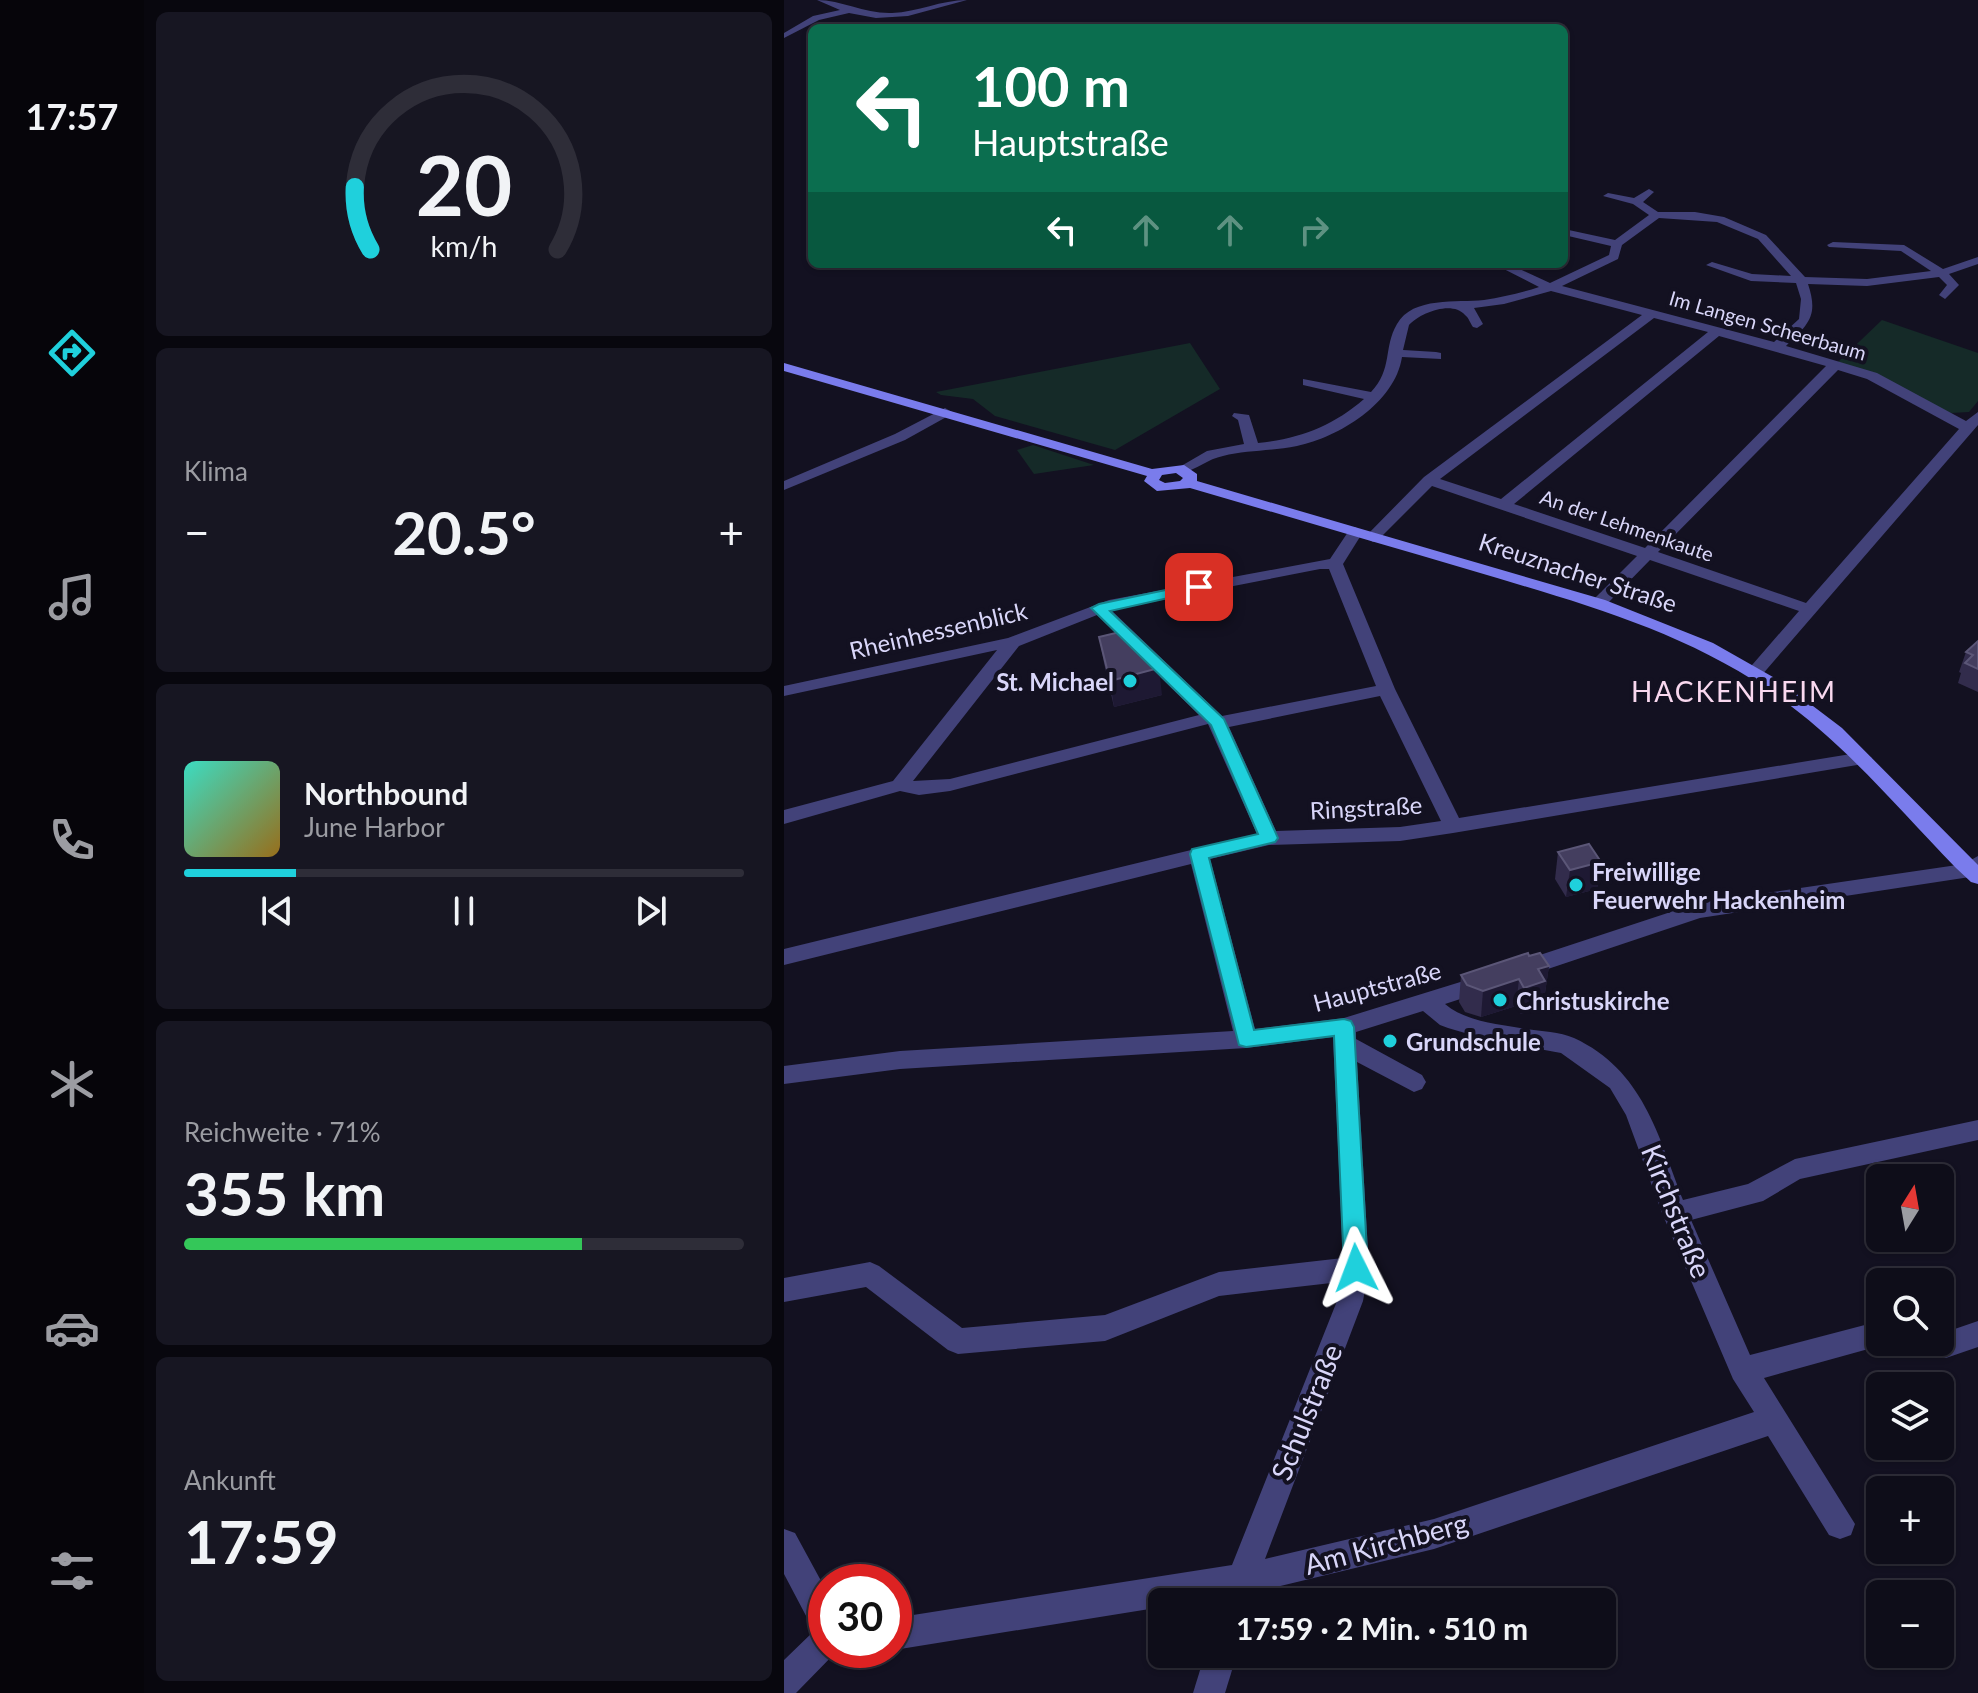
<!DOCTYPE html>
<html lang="de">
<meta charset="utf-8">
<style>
:root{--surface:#0e0d19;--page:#171622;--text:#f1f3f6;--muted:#9b9ca2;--line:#2e2d38;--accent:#1fd0dc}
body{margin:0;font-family:Lato,sans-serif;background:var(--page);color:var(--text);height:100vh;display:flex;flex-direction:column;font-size:30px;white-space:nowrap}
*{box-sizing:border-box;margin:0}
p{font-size:26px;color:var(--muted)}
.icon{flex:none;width:44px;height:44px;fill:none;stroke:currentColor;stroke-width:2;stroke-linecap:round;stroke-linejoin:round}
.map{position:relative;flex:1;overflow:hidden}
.sheet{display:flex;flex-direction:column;gap:12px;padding:12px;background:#08070e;width:640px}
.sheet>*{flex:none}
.top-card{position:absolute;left:24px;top:24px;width:760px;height:244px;border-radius:12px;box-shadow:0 2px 6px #0004,0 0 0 2px var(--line);background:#0b6e4f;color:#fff;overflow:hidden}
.needle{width:52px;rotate:11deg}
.buttons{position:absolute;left:1082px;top:1164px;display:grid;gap:16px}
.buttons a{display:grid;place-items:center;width:88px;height:88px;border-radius:12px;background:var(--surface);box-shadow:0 2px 6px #0004,0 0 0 2px var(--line);font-size:40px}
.speed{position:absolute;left:24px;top:1564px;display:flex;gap:16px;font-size:40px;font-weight:700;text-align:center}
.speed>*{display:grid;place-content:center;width:104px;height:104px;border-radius:50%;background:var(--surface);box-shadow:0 2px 6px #0004,0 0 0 2px var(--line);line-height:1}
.speed .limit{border:12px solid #d22;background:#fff;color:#111}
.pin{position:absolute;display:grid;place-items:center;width:68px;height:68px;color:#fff;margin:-34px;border-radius:16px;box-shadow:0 4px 12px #0006}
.me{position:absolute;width:88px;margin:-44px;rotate:357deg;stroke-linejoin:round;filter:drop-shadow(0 0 6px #0008)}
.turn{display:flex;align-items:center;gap:28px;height:168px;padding:0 32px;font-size:36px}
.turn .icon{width:104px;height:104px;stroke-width:2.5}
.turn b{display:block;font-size:56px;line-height:68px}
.lanes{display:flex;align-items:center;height:76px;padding:0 32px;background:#0003;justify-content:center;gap:40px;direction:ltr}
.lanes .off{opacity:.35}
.big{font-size:60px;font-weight:700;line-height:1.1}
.sheet .widget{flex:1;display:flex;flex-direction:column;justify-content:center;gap:12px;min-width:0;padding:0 28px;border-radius:12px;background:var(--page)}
.sheet .dial{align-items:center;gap:0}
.dial svg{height:208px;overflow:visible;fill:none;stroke:var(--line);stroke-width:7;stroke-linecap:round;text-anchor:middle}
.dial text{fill:var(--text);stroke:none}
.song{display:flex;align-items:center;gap:24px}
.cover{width:96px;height:96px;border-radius:12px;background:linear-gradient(135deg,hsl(170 70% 55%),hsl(40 70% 35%))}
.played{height:8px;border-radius:4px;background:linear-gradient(90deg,var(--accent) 20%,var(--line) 20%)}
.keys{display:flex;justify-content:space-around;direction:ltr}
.heat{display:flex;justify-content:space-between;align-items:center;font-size:44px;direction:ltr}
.charge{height:12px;border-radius:6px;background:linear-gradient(90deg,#34c759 71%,var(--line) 0)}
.trip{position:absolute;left:364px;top:1588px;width:468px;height:80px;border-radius:12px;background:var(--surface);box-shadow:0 2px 6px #0004,0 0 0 2px var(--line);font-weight:700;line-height:80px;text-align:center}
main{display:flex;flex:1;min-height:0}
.menu{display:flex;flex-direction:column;width:144px;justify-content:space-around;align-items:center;background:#06050a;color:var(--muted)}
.menu .icon{width:56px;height:56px}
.menu .active{color:var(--accent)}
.menu b{font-size:36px;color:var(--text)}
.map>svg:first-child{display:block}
.green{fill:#152a28}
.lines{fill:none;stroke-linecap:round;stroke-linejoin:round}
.street{fill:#424279;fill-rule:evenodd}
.secondary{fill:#7a7cec;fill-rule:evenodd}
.wall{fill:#322c4c}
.shaded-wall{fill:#1e1933}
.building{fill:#443e5f;stroke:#5b5677;stroke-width:2}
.route{fill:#1fd0dc;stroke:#14878f;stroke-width:2}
.poi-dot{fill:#1fd0dc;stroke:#131121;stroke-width:3}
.labels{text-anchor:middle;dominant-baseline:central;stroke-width:8;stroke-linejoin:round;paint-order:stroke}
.far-street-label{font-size:20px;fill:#d9d6f9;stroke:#131121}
.street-label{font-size:24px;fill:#d9d6f9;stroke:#131121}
.poi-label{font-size:24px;font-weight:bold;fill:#d9d6f9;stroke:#131121;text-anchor:start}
.quarter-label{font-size:28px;letter-spacing:2px;fill:#f9d8ef;stroke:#131121}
.near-street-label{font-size:28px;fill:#d9d6f9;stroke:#131121}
</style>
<main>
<nav class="menu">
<b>17:57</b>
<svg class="icon active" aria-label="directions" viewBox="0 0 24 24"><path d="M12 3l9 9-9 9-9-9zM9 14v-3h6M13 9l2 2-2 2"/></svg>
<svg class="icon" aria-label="music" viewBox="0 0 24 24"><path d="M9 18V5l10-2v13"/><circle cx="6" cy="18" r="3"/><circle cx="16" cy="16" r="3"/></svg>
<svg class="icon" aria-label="phone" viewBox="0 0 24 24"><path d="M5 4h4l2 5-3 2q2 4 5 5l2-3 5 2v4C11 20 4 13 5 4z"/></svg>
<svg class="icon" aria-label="climate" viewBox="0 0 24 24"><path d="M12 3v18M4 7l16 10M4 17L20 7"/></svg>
<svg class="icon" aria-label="car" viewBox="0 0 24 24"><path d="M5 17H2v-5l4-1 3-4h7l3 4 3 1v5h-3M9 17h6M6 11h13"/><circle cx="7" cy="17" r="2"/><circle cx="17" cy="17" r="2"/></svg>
<svg class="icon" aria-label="filters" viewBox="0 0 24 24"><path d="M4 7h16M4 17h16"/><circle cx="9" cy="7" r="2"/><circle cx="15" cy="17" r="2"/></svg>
</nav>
<section class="sheet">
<div class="widget dial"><svg viewBox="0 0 100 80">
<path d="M14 69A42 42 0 1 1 86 69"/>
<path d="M14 69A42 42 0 0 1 8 45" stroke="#1fd0dc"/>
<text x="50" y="56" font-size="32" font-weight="700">20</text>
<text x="50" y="72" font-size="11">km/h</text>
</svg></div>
<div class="widget"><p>Klima</p>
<div class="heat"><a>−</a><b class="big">20.5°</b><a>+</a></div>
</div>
<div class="widget">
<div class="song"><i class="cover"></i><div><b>Northbound</b><p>June Harbor</p></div></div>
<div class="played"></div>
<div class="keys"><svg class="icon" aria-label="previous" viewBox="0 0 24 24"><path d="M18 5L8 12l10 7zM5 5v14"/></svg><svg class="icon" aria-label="pause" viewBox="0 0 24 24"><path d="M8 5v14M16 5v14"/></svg><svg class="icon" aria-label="next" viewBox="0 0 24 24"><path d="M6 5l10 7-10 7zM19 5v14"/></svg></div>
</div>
<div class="widget"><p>Reichweite · 71%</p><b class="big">355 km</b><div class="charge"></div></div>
<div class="widget"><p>Ankunft</p><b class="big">17:59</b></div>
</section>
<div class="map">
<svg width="1194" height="1693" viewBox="0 0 1194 1693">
<rect width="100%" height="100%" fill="#131121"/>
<g class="green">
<path d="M1098,320L1194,353V401L1185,412L1167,413L1054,362Z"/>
<path d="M406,343L436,389L331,450L211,416L189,399L157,395L152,392Z"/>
<path d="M249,445L310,465L250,474L233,450Z"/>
</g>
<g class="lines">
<g class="street">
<path d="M33,0C58,0 81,14 108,13C134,12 157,0 183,0L124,16L92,18L65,13L35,20L0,38V33L29,16L56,10Z"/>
<path d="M865,189L870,192L859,202L874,212H911L940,217L982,235L1021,277L1083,279L1147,271L1117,251L1045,247L1043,245L1049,242L1120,245L1159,269L1194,257V264L1165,274L1175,285L1161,299L1155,295L1163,285L1155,277L1083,286L1024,284C1035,317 1024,324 1002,346L1093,373L1182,421L1194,412V425L977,676H965L962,672L1015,611L866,560L821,606H809L807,603L809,600L853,556L648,486L594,540L589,542L581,537L640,477L858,315L767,291L720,304L690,308L699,324L693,328L689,327C686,323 685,318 681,315C668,300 636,313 625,325L619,350L652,352L657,353V359L618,357C611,403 555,437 513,446C489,451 463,450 439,456C424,459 413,469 399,473L392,469L423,451L460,444L454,420L448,416L450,413L465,415L474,443C515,439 549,426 580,399L519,385V379L587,392C609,369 599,348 613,324C629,296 673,303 700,300C719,297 737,293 755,287L710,264H725L766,283L825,255L827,246L780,235V229L831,240L865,215L849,204L819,196L824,193L850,198ZM875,218L933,222L974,239L1007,276L968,274L928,262L922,265L967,281L1012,283L1017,299L1015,319L990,342L778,286L834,259L838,245ZM870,318L924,332L717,499L656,479ZM935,336L1042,366L861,548L730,504ZM1054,370L1083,379L1175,429L1022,603L874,552Z"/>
<path d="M161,408L168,412L166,415L121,440L0,490V481L111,434Z"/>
<path d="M571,527L579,532L559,564L611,689L675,818L1079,752L1088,758L1079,764L669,833L616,841L485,845L426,859L471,1029L560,1018L699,975L707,977L710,983L707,989L661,1004C682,1022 715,1024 742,1029C757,1031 776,1032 790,1038C859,1070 874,1135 899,1200L964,1184L1011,1159L1194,1120V1140L1016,1179L979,1201L907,1220L966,1355L1096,1321V1342L1106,1343L980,1378L1071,1524L1067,1535L1056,1539L1045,1535L984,1436L650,1549L471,1592L467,1602H437L438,1598L378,1602V1607L110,1650V1618L448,1565L553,1301L556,1282L435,1296L321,1341L174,1354L164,1350L82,1287L0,1302V1278L86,1262L95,1266L178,1328L321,1315L435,1272L559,1258L549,1037L462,1048L116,1069L0,1084V1066L116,1051L449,1031L407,864L0,965V949L473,834L424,724L166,791L135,795L116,791L0,824V810L109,781L213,650L0,696V686L224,638L325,600L546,559L566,529ZM536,569H545L592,686L438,716L327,610ZM313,615L415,715L166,779L129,781L235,646ZM596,696L657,821L616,827L492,831L445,727ZM639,1011L656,1025L664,1028L705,1040L777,1053L826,1088L842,1115L878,1213L949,1379L970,1412L650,1519L481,1559L579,1301L585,1268L573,1062L630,1092L638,1089L642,1082L638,1075L572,1039V1032Z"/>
<path d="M1194,856V874L1186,877L916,918L737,978L729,976L726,970L729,964L914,903L1180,864Z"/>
<path d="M1194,1321V1347L1162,1358L1136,1351L1132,1342H1156V1331L1162,1332Z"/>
<path d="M0,1529L11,1533L42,1590V1650H54L12,1693H0V1660L30,1631L0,1574Z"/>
<path d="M421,1654H453L441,1693H409Z"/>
</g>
<path class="secondary" d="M0,363L368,469L400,465L413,474V481L821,600L929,643L996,681L1058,728L1194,865V884L1187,882L1172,868C1111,805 1056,738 983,689C892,628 789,601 686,570C593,543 499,515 406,488L373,491L360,481L363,476L0,371ZM392,473L399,478L396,481L381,483L375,480L378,475Z"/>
</g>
<g class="wall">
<path d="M315,637L378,695L330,707L320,663Z"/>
<path d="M1194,641V692L1174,683L1177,673L1175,672L1182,652Z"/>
<path d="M774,852L817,862L813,889L782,897L771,879Z"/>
<path d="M745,956L765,966L761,993H759L758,1008L737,1014L732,1006L697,1017L681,1012L675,1002L677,975Z"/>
</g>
<g class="shaded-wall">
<path d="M375,668L378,695L330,707L326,681Z"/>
<path d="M817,862L813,889L782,897L786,870Z"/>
<path d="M765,966L761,993H759L758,1008L737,1014L740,988L754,969Z"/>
<path d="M735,979L732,1006L697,1017L699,991Z"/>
</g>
<g class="building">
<path d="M344,630L375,668L326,681L315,637Z"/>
<path d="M1194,641V669L1181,663L1189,655L1182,652Z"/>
<path d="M805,844L817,862L786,870L774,852Z"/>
<path d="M744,953L745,956L756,953L765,966L754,969L761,981L740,988L735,979L699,991L683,985L677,975Z"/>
</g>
<path class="route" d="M415,583L420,584V590L326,611L440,719L494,838L491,842L425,858L470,1030L560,1019L567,1021L570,1027L584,1268L580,1276L572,1279L563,1276L560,1268L550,1036L462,1047L455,1045L406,854L408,849L474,834L427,725L307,608L315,604Z"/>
<g class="poi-dot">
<circle cx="346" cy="681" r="8"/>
<circle cx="792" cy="885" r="8"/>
<circle cx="716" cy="1000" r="8"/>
<circle cx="606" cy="1041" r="8"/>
</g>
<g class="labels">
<g class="far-street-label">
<text transform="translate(984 325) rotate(16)">Im Langen Scheerbaum</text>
<text transform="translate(843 525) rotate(19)">An der Lehmenkaute</text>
</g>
<g class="street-label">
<text transform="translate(794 572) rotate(18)">Kreuznacher Straße</text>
<text transform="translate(154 630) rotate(-13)">Rheinhessenblick</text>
<text transform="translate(582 807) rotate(-3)">Ringstraße</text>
<text transform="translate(593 986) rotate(-15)">Hauptstraße</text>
</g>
<g class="poi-label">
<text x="330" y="681" text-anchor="end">St. Michael</text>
<text x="808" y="871">Freiwillige<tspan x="808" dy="28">Feuerwehr Hackenheim</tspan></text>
<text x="732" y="1000">Christuskirche</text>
<text x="622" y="1041">Grundschule</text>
</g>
<g class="quarter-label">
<text x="950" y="691">HACKENHEIM</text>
</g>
<g class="near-street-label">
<text transform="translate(893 1211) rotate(68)">Kirchstraße</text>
<text transform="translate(522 1412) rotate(-68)">Schulstraße</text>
<text transform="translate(602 1543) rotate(-15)">Am Kirchberg</text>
</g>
</g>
</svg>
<div class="buttons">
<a><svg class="needle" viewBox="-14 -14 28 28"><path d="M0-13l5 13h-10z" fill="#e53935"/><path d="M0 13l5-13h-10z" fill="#9b9ca2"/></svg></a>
<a><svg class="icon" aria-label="search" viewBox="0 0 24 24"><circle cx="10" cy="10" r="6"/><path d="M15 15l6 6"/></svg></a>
<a><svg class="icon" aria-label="layers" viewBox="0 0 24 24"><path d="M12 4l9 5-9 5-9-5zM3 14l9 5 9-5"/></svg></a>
<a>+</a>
<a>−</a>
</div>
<div class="speed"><div class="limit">30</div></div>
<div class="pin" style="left:415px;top:587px;background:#d93025"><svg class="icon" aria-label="arrive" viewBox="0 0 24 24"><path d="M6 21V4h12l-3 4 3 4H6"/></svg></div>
<svg class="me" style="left:572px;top:1268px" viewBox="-20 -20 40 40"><path d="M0-17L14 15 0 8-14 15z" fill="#1fd0dc" stroke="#fff" stroke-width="4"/></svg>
<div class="trip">17:59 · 2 Min. · 510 m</div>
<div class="top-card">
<div class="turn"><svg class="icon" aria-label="left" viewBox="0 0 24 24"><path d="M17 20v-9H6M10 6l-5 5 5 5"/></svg><div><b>100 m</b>Hauptstraße</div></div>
<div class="lanes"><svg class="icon" aria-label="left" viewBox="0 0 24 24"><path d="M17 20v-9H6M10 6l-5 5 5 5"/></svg><svg class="icon off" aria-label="ahead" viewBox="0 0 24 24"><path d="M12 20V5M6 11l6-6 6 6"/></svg><svg class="icon off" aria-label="ahead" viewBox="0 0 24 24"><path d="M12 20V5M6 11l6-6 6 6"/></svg><svg class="icon off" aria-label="right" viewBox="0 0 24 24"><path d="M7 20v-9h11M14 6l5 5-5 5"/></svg></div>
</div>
</div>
</main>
